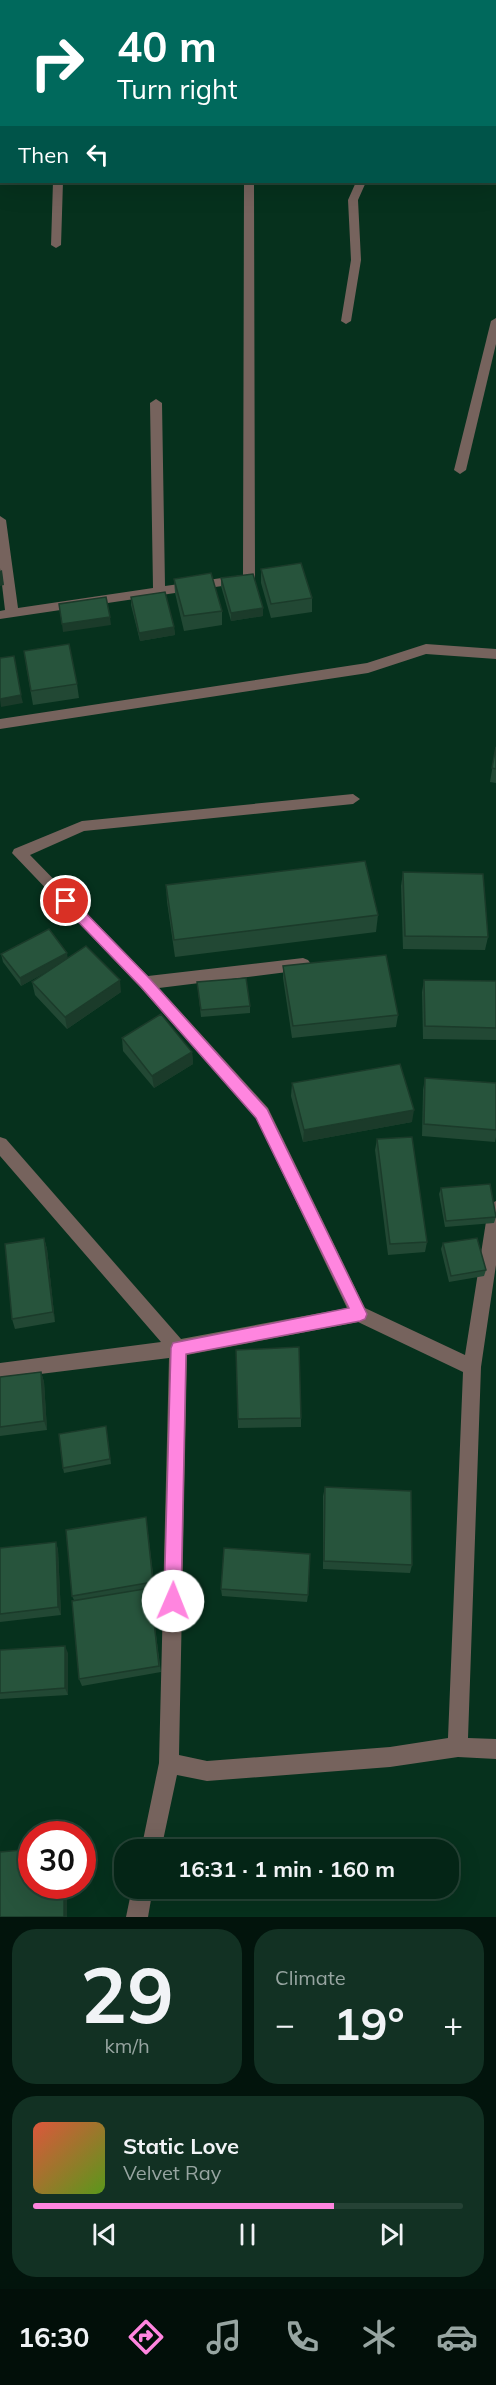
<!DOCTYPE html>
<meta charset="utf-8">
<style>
:root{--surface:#042516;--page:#123123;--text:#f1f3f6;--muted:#97a5a1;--line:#254235;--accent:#ff85df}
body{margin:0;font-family:Mulish,sans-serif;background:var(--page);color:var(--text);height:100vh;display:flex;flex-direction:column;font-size:22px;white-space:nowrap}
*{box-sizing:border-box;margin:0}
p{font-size:20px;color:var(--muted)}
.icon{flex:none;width:33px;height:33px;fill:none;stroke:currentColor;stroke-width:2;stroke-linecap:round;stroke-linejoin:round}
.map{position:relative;height:1917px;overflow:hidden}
.details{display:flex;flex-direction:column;gap:12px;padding:12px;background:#02140c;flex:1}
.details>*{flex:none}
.top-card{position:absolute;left:0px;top:0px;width:496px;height:183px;box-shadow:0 6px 24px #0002,0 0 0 2px var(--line);background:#00695c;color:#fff;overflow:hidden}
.speed{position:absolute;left:18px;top:1821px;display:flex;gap:12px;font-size:30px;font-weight:700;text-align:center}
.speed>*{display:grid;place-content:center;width:78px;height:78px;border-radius:50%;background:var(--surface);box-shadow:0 6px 24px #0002,0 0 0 2px var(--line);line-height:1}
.speed .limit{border:9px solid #d22;background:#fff;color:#111}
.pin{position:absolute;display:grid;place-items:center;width:51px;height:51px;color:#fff;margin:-26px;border:3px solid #fff;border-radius:50%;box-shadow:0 2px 6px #0007}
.me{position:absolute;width:66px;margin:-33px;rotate:1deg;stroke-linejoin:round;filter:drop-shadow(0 0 4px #0008)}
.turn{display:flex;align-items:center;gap:21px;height:126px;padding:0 18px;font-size:27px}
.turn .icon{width:78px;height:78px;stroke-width:2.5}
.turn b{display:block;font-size:42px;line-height:51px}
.then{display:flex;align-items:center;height:57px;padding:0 18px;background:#0003;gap:12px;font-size:22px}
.big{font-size:45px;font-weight:700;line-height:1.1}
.details .tile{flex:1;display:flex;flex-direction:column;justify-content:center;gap:9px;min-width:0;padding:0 21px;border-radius:24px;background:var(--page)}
.details .dial{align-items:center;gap:0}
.dial b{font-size:78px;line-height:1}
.song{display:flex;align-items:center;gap:18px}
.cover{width:72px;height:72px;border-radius:9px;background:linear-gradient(135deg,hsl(10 70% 55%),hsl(90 70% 35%))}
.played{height:6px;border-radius:3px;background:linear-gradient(90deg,var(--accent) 70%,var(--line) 70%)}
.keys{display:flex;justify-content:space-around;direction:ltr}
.heat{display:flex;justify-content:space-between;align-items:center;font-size:33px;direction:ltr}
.details .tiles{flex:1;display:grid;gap:12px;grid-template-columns:1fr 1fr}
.tile:last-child{grid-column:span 2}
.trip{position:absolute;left:114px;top:1839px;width:345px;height:60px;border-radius:24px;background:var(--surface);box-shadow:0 6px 24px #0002,0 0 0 2px var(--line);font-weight:700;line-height:60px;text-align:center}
.tabs{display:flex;height:96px;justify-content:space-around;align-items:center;background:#020f09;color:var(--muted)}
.tabs .icon{width:42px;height:42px}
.tabs .on{color:var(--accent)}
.tabs b{font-size:27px;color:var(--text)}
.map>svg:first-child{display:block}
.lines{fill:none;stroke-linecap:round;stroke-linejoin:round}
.minor{fill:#76635d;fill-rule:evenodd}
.wall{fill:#224834}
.shaded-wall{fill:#1b3b2a}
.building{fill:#27543c;stroke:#1b3b2a;stroke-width:1.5}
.route{fill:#ff85df;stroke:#a65691;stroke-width:1.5}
</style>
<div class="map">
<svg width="496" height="1917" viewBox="0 0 496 1917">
<rect width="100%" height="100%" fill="#06311d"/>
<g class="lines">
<g class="minor">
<rect x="40" y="0" width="8" height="2"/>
<path d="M147,0H155L156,2H147Z"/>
<rect x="233" y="0" width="8" height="2"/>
<path d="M341,0H349L340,2Z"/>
<path d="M460,0H468L459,2Z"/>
<rect x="0" y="5" width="2" height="6"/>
<rect x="0" y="100" width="2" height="6"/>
<rect x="495" y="115" width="1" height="6"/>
<path d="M53,182H63L61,245L56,248L51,245Z"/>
<path d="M244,182H254L255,578L249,582L0,619V611L5,610L0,568V516L6,520L18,608L153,588L150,403L156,399L162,403L165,586L243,575Z"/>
<path d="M356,182H366L358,200L361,260L351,321L346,324L341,321L351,260L348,200Z"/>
<path d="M496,318V344L466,470L460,474L454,470L491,321Z"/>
<path d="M426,644L496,649V659L426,654L368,673L0,729V719L367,663Z"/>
<path d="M353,794L360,799L353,804L84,831L30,855L148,976L303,958L308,960L311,964L308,968L303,970L159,988L268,1108L365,1308L465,1355L488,1209L490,1204L496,1201V1265L481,1367L468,1738L496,1739V1759L458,1757L390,1767L207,1781L177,1775L161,1850H141L159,1763L169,1358L0,1379V1363L161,1342L0,1156V1137L6,1139L181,1339L347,1308L256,1118L140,987L12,853L14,849L82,821ZM358,1322L463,1372L448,1738L390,1747L207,1761L179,1755L187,1355Z"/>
<path d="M132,1888H153L148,1917H126Z"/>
</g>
</g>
<g class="wall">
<path d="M261,569L312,598V612L271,618L261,583Z"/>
<path d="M221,578L263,608V616L231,621L221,586Z"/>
<path d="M174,579L222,611V625L184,631L175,593Z"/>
<path d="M131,597L174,627L175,635L140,641L131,605Z"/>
<path d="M26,665L77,684L79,698L33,705Z"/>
<path d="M496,746V783L490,782Z"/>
<path d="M403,872L488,937L485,950L403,949L401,886Z"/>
<path d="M166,885L378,915L376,932L175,957L167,902Z"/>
<path d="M1,954L68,958L121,992L67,1029L35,995L32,982L53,968L21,986L3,962Z"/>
<path d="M283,966L398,1015L396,1027L292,1038L283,978Z"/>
<path d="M424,980L496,981V1040L423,1039L422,992Z"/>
<path d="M197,982L250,1006V1013L201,1017Z"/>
<path d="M122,1038L192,1052L193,1064L154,1088L123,1051Z"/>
<path d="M425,1078L496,1083V1137L495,1142L422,1136L423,1090Z"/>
<path d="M292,1083L412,1122L303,1142L291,1096Z"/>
<path d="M377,1139L427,1242L425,1252L388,1255L375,1150Z"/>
<path d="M441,1188L496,1217L494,1223L445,1227L439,1194Z"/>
<path d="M44,1238L47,1249L55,1322L15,1329L12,1319Z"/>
<path d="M443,1243L486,1270L484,1276L449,1282L441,1249Z"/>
<path d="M236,1350L301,1418V1427L238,1428Z"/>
<path d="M41,1372L44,1382L47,1430L0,1436V1377Z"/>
<path d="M106,1426L111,1464L64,1473L63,1468Z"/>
<path d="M325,1487L412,1565L410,1573L323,1569V1496Z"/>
<path d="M146,1517L155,1590H150L161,1672L82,1686L79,1679L74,1600L72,1596Z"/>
<path d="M56,1542L58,1550L61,1615L0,1622V1548Z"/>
<path d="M221,1589L308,1595L307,1602L222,1596Z"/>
<path d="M0,1650L68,1653V1695L0,1699Z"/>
</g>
<g class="shaded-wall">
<path d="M2,570L4,585L0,586V571Z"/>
<path d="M263,608V616L231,621V613Z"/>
<path d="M110,617L111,625L63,632L62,624Z"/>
<path d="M174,627L175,635L140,641L139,633Z"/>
<path d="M21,695L23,703L1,707L0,699Z"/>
<path d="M67,953L68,960L21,986L20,978Z"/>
<path d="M120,980L121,992L67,1029L65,1017Z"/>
<path d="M192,1052L193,1064L154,1088L152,1076Z"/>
<path d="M414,1110L412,1122L303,1142L304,1130Z"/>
<path d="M44,1238L47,1249L55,1322L53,1312Z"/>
<path d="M41,1372L44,1382L47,1430L44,1421Z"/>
<path d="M56,1542L58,1550L61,1615L58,1607Z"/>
<path d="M65,1646L68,1653V1695L65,1688Z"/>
<rect x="64" y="1886" width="3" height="31"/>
</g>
<g class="building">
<path d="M301,563L312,598L271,604L261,569Z"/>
<path d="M211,573L222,611L184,616L174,579Z"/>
<path d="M253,574L263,608L231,613L221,578Z"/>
<path d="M165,592L174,627L139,633L131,597Z"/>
<path d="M106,597L110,617L62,624L59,604Z"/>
<path d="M69,644L77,684L31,691L24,651Z"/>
<path d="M14,656L21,695L0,699V658Z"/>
<path d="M496,747V769L492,768Z"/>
<path d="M365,861L378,915L174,940L166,885Z"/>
<path d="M403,872L483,874L488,937L405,936Z"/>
<path d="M49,929L67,953L20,978L1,954Z"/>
<path d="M86,946L120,980L65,1017L32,982Z"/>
<path d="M386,955L398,1015L293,1026L283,966Z"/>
<path d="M246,978L250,1006L201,1010L197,982Z"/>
<path d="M424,980L496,981V1028L425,1026Z"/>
<path d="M161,1014L192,1052L152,1076L122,1038Z"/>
<path d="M400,1064L414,1110L304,1130L292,1083Z"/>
<path d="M425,1078L496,1083V1130L424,1124Z"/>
<path d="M412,1137L427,1242L390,1244L377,1139Z"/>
<path d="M490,1184L496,1217L446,1221L441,1188Z"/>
<path d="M44,1238L53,1312L12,1319L5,1244Z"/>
<path d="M477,1238L486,1270L451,1276L443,1243Z"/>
<path d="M299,1347L301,1418L238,1419L236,1350Z"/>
<path d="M41,1372L44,1421L0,1427V1377Z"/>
<path d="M106,1426L110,1459L63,1468L59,1434Z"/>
<path d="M325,1487L411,1491L412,1565L324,1561Z"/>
<path d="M146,1517L153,1582L72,1596L66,1530Z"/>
<path d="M56,1542L58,1607L0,1614V1548Z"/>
<path d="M224,1548L310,1554L308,1595L221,1589Z"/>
<path d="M150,1588L159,1666L79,1679L72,1601Z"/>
<path d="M65,1646V1688L0,1693V1650Z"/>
<path d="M32,1849V1886H64V1917H0V1852Z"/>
</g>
<path class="route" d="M66,896L71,898L150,979L267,1109L367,1314L365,1319L360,1321L186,1354L181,1601L179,1608L173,1610L167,1608L164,1601L171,1348L173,1343L349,1308L256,1118L141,987L62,905V898Z"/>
</svg>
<div class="speed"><div class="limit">30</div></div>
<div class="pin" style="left:66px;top:901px;background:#d93025"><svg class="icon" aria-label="arrive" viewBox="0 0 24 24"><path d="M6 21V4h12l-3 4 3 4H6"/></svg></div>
<svg class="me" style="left:173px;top:1601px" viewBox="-20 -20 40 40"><circle r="19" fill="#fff"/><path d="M0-13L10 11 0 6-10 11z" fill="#ff85df"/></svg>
<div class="trip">16:31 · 1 min · 160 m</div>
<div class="top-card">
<div class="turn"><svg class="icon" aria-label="right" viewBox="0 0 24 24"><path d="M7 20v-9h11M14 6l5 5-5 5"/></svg><div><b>40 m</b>Turn right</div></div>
<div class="then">Then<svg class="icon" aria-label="left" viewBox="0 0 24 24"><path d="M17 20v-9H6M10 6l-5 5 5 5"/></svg></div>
</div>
</div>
<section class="details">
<div class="tiles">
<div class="tile dial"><b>29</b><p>km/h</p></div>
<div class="tile"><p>Climate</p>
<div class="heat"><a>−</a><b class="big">19°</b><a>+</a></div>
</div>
<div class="tile">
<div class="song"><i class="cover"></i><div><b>Static Love</b><p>Velvet Ray</p></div></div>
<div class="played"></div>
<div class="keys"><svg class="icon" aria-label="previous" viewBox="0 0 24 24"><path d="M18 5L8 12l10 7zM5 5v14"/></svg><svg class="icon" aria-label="pause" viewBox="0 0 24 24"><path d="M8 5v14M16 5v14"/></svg><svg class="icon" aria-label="next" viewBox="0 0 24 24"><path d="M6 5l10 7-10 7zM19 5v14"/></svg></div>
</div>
</div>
</section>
<nav class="tabs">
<b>16:30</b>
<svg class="icon on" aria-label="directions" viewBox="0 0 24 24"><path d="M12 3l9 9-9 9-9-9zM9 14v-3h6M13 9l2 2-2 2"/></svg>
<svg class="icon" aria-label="music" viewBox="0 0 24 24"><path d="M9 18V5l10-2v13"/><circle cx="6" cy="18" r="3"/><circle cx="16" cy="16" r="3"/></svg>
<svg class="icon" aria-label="phone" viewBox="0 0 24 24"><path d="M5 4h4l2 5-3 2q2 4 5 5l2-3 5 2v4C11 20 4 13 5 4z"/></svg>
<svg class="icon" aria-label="climate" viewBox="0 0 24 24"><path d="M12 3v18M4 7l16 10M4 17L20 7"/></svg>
<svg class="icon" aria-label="car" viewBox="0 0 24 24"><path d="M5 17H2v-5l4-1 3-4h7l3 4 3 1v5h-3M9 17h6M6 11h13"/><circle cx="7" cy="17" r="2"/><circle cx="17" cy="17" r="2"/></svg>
</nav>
